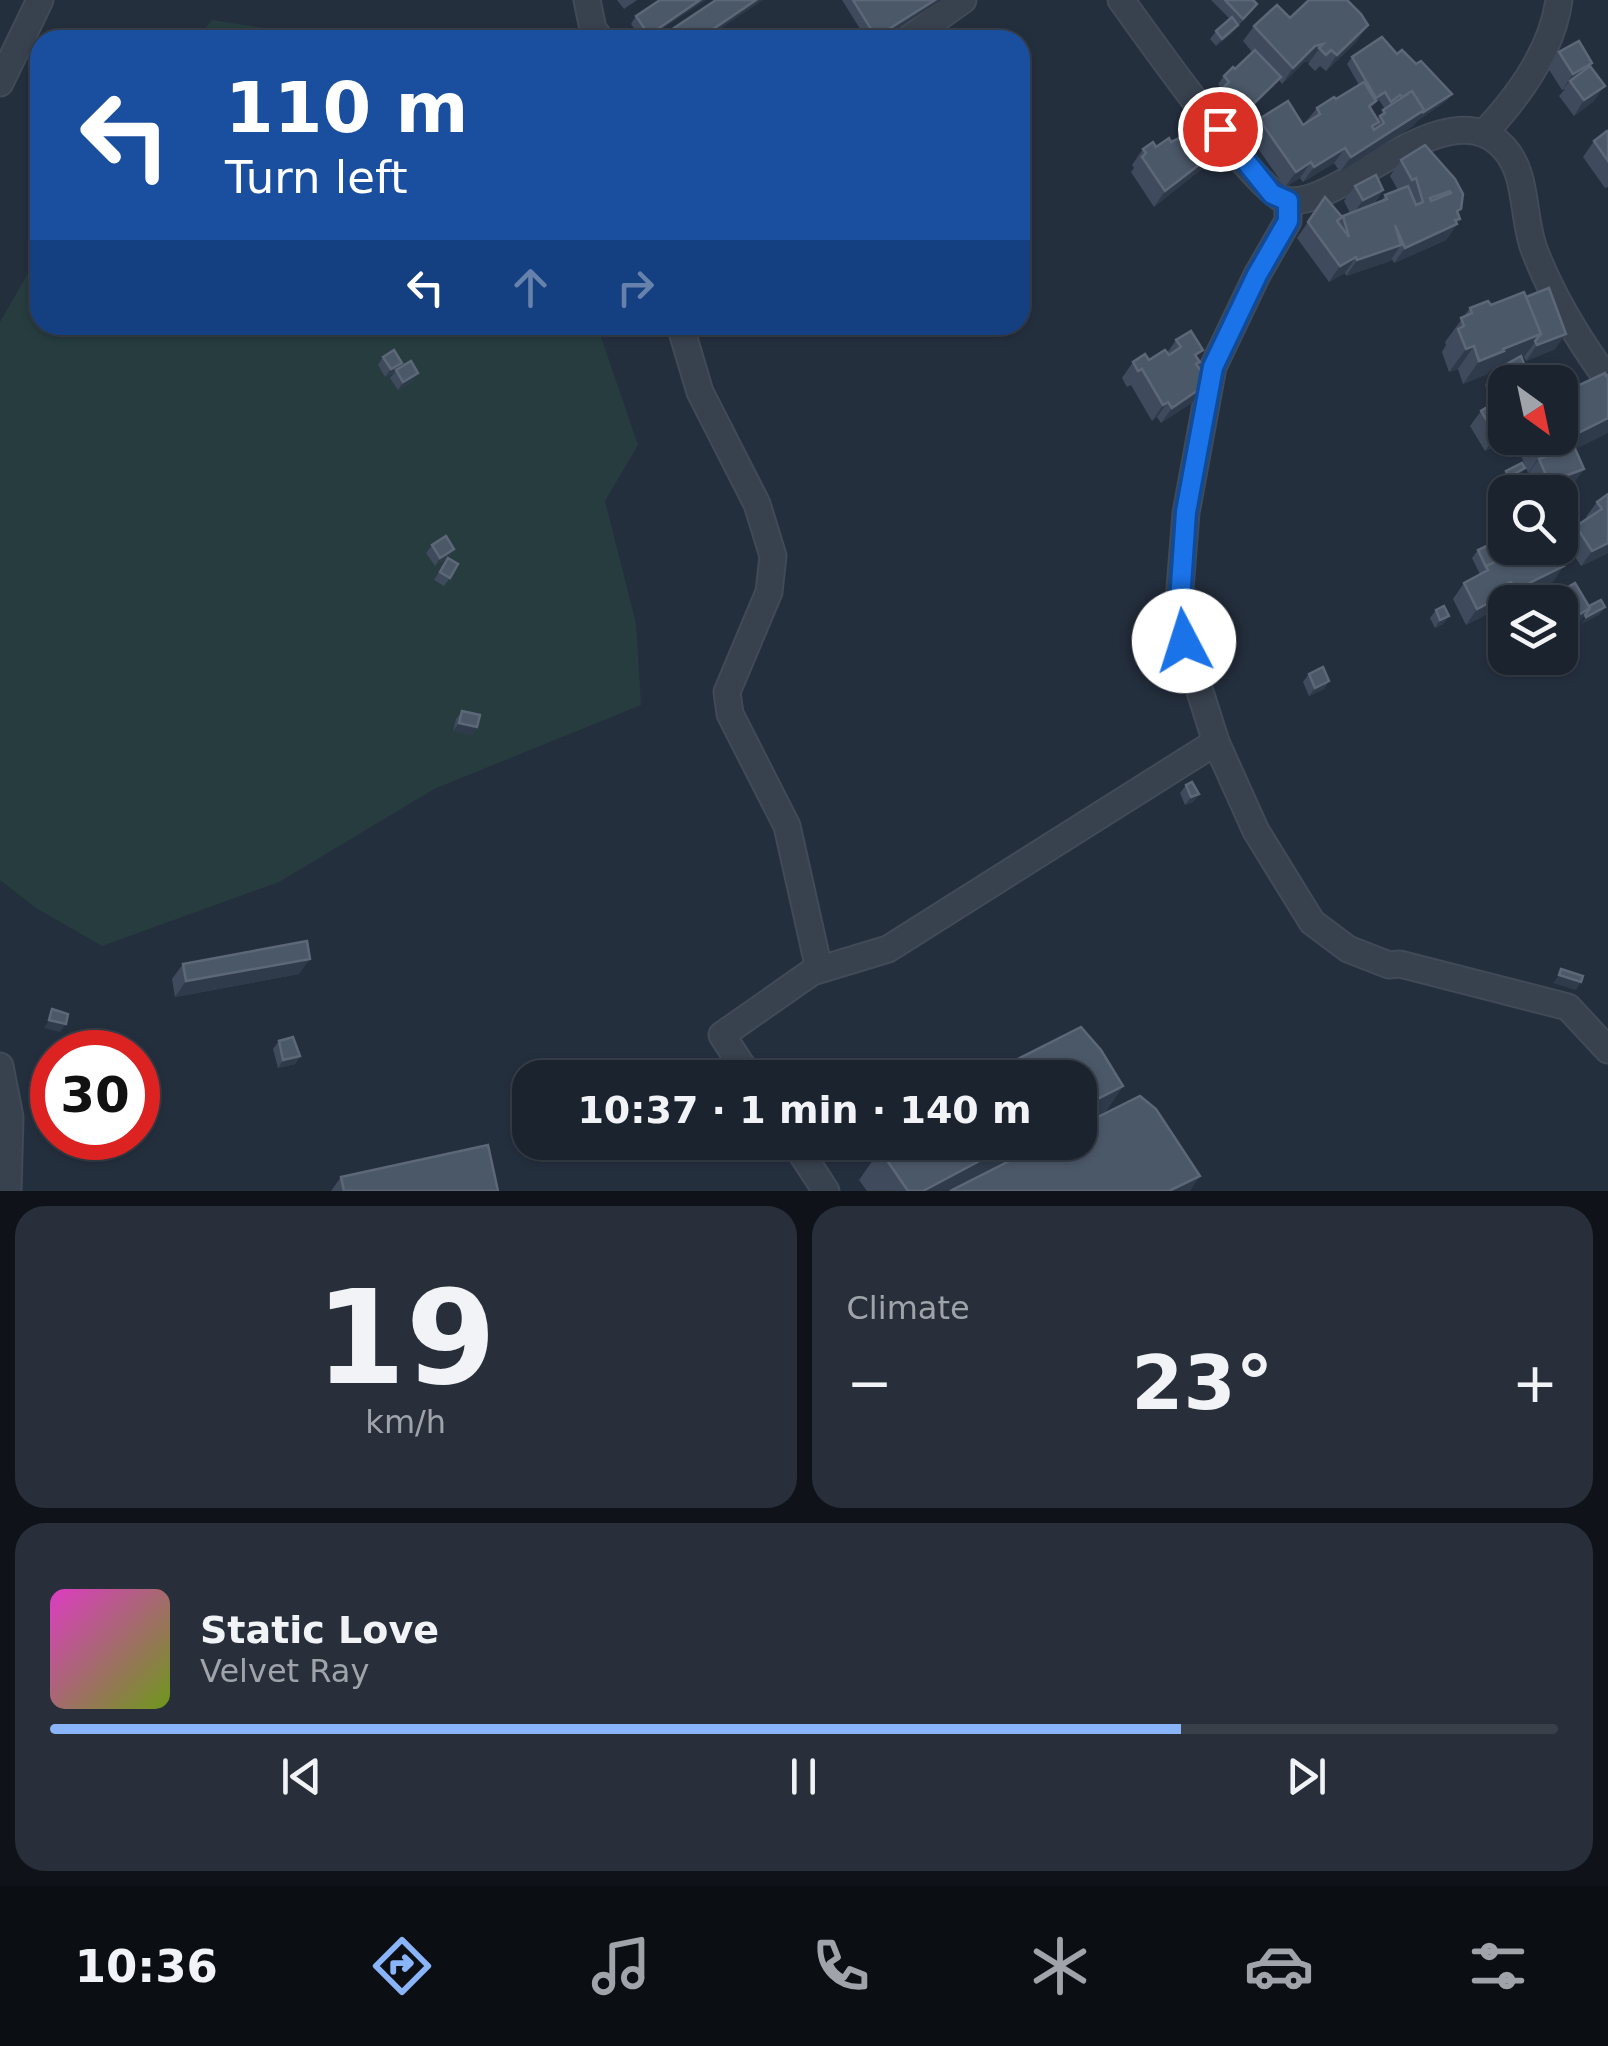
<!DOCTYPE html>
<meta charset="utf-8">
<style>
:root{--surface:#1b232e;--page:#282f3a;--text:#f1f3f6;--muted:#a0a4aa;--line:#39404a;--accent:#8ab4f8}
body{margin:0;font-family:"DejaVu Sans",sans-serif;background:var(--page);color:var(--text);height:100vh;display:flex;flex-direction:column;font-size:38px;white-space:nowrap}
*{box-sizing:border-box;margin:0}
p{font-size:32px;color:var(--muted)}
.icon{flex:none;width:55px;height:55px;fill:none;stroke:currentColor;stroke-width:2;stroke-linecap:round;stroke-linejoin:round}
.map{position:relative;height:1191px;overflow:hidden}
.drawer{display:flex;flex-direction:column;gap:15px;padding:15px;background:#0f1319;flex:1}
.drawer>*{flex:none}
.top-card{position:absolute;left:30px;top:30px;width:1000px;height:305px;border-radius:30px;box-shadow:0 2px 8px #0004,0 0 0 2px var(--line);background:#1a4fa0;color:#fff;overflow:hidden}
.needle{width:65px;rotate:147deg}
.controls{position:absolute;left:1488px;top:365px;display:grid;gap:20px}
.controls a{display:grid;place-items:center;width:90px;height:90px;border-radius:20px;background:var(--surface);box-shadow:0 2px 8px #0004,0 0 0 2px var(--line);font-size:50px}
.speed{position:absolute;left:30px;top:1030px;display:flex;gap:20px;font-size:50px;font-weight:700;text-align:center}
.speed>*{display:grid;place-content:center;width:130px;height:130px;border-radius:50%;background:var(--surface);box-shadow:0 2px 8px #0004,0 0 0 2px var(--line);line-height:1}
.speed .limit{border:15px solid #d22;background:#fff;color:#111}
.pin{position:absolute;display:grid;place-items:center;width:85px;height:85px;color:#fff;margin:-42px;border:5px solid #fff;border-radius:50%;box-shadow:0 2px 10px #0007}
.me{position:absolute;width:110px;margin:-55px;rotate:355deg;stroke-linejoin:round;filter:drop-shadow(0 0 8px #0008)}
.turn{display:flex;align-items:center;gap:35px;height:210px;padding:0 30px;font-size:45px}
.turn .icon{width:130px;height:130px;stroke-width:2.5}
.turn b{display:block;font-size:70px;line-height:85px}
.lanes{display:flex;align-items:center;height:95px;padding:0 30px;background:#0003;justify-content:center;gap:50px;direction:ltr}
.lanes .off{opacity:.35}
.big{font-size:75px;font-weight:600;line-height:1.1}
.drawer .widget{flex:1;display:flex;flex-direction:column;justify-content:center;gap:15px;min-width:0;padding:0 35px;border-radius:30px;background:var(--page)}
.drawer .dial{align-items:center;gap:0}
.dial b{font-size:130px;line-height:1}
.song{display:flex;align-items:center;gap:30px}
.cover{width:120px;height:120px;border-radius:15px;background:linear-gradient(135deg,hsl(310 70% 55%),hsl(80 70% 35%))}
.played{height:10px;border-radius:5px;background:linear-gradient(90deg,var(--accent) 75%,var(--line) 75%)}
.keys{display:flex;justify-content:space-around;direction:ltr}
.heat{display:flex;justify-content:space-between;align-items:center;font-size:55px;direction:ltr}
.drawer .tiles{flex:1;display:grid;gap:15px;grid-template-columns:1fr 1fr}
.widget:last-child{grid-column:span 2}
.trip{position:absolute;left:512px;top:1060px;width:585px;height:100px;border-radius:30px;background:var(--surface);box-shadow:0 2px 8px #0004,0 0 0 2px var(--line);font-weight:600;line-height:100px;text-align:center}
.tabs{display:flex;height:160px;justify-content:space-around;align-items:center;background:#0b0e12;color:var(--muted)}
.tabs .icon{width:70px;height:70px}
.tabs .active{color:var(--accent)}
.tabs b{font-size:45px;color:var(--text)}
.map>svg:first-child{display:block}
.green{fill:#263c3f}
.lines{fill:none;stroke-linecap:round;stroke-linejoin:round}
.street-casing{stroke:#414a57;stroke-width:29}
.street{stroke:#38414e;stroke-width:25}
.wall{fill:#3f4b5c;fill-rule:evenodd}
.shaded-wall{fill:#2f3b4b}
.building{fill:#4b5868;stroke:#5c6777;stroke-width:2.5;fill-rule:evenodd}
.route-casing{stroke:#114b97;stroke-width:25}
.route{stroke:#1a73e8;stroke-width:18}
</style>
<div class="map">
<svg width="1608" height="1191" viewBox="0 0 1608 1191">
<rect width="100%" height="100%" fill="#242f3e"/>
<g class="green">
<path d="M212,20L335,39L336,40H195Z"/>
<path d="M40,252V325H597L638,445L605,501L636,623L641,705L434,789L279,882L102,946L36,908L0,880V322Z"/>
</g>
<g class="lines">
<g class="street-casing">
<g id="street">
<path d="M587,0L593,29L601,40"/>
<path d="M1121,0C1146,34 1254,188 1283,199C1331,218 1446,83 1504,148C1528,174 1522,217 1534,249C1552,297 1578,339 1608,380"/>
<path d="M907,40L963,0"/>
<path d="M0,83L40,0"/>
<path d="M1484,133C1519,96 1552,51 1559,0"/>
<path d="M1288,201V221L1257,275L1213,367L1186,513L1179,601L1184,641L1216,742L1256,831L1312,922L1348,949L1389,965L1400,964L1568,1007L1608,1050"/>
<path d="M680,325L700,392L757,504L773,556L769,592L727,692L730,714L787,826L819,969"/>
<path d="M0,1066L10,1117L8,1191"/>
<path d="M750,1078L722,1035L812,972L888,949L1216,742"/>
<path d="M794,1142L826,1191"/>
</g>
</g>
<use href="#street" class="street"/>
</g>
<g class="wall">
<path d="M617,0H637L624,9Z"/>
<path d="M660,0L647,40H642L631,24L636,16Z"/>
<path d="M842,0H942L879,40H867Z"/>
<path d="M1211,0H1253L1257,4L1232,33L1216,46L1210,39L1216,31L1230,19Z"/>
<path d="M1290,18L1357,41L1326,71L1320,66L1315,71L1308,64L1310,61L1304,62L1282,84L1279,80L1239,120L1216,97L1222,89L1218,84L1224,76L1235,69L1252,52L1243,41L1254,26Z"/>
<path d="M1559,52L1592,63L1590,66L1594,101L1574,116L1559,96L1565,89L1562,90L1548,68Z"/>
<path d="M1397,54L1416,64L1452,94L1446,101L1417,121L1413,126L1340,172L1334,163L1303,182L1300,178L1285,187L1248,134L1259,119L1303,125L1317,108L1336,99L1359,85L1347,64L1352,57ZM1379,100L1385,109L1377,119L1370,108Z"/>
<path d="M1608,132V187L1605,188L1583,157L1594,141Z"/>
<path d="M1171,142L1194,145L1216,161L1195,174L1154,207L1131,172L1134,168L1132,165L1143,149Z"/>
<path d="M1401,160L1455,179L1458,214L1457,224L1446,240L1394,263L1392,259L1390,261L1346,276L1345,273L1329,282L1297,238L1325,197L1342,217L1350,213L1344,201L1355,186L1383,190L1373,205L1381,202L1385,195L1398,190L1390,176Z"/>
<path d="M1491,305L1555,349L1526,361L1524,357L1522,358L1505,382V438H1510L1485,451L1470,426L1481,411L1491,405L1485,385L1496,370L1507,364L1490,370L1487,374L1463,384L1458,369L1449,372L1442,352L1446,345L1445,342L1470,308Z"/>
<path d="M326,325H343L329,333Z"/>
<path d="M1176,340L1197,358V365L1205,377L1193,402L1161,423L1157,417L1152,421L1131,385L1127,387L1122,378L1133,362L1149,360L1167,353Z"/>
<path d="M383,357L413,381L398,390L390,378L395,372L385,377L378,365Z"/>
<path d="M1514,438H1560L1575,450L1573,485L1552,492H1536L1528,474L1530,471L1528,473Z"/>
<path d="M1506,471L1520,476L1504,485L1501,479Z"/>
<path d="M1608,494V553L1581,566L1565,541L1576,526L1587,519L1586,517L1597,502Z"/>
<path d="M432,545L448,557L435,566L426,553Z"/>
<path d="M1478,550L1507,559L1553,582L1511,602H1505V605L1503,604L1501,607L1466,625L1453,599L1464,583L1480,574L1472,558Z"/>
<path d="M448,558L450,578L444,586L434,580Z"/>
<path d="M1436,610L1449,616L1443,624L1435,628L1430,618Z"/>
<path d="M1309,674L1329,681L1324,689L1309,696L1303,682Z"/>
<path d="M462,711L477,727L472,735L453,731L456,719Z"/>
<path d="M1186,785L1199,794L1193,802L1185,805L1180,793Z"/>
<path d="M183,964L299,974L175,997L172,979Z"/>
<path d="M279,1041L300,1056L295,1064L278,1068L273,1049Z"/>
<path d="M1123,1086L1103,1115L1190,1191H867L859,1180L880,1150Z"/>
<path d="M341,1177L498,1191H331Z"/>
</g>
<g class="shaded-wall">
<path d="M700,0H706L645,40L649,35Z"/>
<path d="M756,0H763L703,40H697Z"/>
<path d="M935,0H942L879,40H874Z"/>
<path d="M1238,25L1232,33L1216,46L1222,39Z"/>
<path d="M1368,25L1357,41L1326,71L1337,55Z"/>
<path d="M1323,44L1310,61L1304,62L1282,84L1293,68L1315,46Z"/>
<path d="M1592,63L1581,79L1570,81L1562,90L1573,74Z"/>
<path d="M1281,77L1275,85L1239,120L1245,112Z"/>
<path d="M1605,86L1594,101L1574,116L1584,100Z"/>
<path d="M1452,94L1446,101L1417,121L1413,126L1340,172L1351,157Z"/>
<path d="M1345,148L1334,163L1303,182L1314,167Z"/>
<path d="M1222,153L1216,161L1195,174L1154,207L1165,191L1204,161Z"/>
<path d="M1311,162L1300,178L1285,187L1296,172Z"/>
<path d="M1383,190L1372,205L1352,216L1363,200Z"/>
<path d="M1460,219L1446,240L1394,263L1405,248Z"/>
<path d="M1401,245L1390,261L1346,276L1357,260Z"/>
<path d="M1356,257L1345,273L1329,282L1340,266Z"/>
<path d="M334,325H343L329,333Z"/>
<path d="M1541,334L1524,357L1490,370L1487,374L1463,384L1479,361L1503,349Z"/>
<path d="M1566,334L1555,349L1526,361L1537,345Z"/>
<path d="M1474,346L1458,369L1449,372L1466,349Z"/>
<path d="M402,363L396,371L385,377L391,369Z"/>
<path d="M418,373L413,381L398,390L403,382Z"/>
<path d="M1204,386L1193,402L1161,423L1172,408Z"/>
<path d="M1168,402L1157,417L1152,421L1163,405Z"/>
<path d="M1608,418V433L1542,466L1539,459L1530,471L1528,473L1544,450Z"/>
<path d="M1505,430V438H1510L1485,451L1496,435Z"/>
<path d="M1525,468L1520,476L1504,485L1509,477Z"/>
<path d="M1584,469L1573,485L1552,492H1542L1549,482Z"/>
<path d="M1608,543V553L1581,566L1592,551Z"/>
<path d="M454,549L448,557L435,566L440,558Z"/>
<path d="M1564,566L1553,582L1511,602H1506L1515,590Z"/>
<path d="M1512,591L1501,607L1466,625L1477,609Z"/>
<path d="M1605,607L1599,615L1580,625L1586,617Z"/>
<path d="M1590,608L1579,624L1560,635V626Z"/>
<path d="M1449,616L1443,624L1435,628L1440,620Z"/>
<path d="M1329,681L1324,689L1309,696L1315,688Z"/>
<path d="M459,723L477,727L472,735L453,731Z"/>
<path d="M1199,794L1193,802L1185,805L1191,797Z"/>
<path d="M310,959L299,974L175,997L186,981Z"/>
<path d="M1559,975L1581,982L1576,990L1553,983Z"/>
<path d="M49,1020L66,1024L60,1032L44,1028Z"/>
<path d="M300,1056L295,1064L278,1068L283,1060Z"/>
<path d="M1123,1086L1102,1116L1080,1127V1108Z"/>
<path d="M1015,1142H1051L959,1191H923Z"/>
<path d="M1200,1176L1190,1191H1169Z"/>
</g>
<g class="building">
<path d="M660,0H700L649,35L636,16Z"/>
<path d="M716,0H756L697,40H656Z"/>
<path d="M853,0H935L876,37Z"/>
<path d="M1225,0H1253L1257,4L1243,19Z"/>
<path d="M1309,0H1347L1361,14L1368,25L1337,55L1331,50L1326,55L1319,48L1323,44L1315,46L1293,68L1254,26L1277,5L1290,18Z"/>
<path d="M1232,17L1238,25L1222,39L1216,31Z"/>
<path d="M1382,37L1397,54L1402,50L1416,64L1421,61L1452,94L1422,113L1424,110L1412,91L1403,97L1400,95L1391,102L1385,92L1376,98L1352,57Z"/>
<path d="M1579,41L1592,63L1573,74L1559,52Z"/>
<path d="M1255,50L1281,77L1245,112L1222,89L1229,82L1224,76L1233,67L1235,69Z"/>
<path d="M1590,66L1605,86L1584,100L1570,81Z"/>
<path d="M1364,82L1376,101L1369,106L1379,122L1372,126L1374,130L1384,123L1380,116L1385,113L1383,110L1412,91L1424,110L1351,157L1345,148L1314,167L1311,162L1296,172L1259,119L1288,101L1303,125L1320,114L1317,108L1334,97L1336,99Z"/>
<path d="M1607,131L1608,132V161L1594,141Z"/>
<path d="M1186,135L1204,161L1165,191L1142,157L1146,153L1143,149L1153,142L1156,147L1169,138L1171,142Z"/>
<path d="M1210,135L1222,153L1201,166L1204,161L1194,145Z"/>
<path d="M1425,145L1455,179L1463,194L1461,209L1457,211L1460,219L1455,220L1457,224L1405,248L1395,225L1401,245L1357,260L1356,257L1340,266L1308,222L1325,197L1342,217L1337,221L1349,237L1343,216L1387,199L1385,195L1408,186L1416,205L1423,202L1416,178L1412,180L1401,160ZM1450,191L1451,193L1431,201L1430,198Z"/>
<path d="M1376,175L1383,190L1363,200L1355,186Z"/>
<path d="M1549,288L1566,334L1537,345L1535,341L1541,334L1526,297Z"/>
<path d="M1524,292L1541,334L1503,349L1504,351L1479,361L1474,346L1466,349L1458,329L1464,326L1461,318L1472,313L1470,308L1488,301L1491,305Z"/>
<path d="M1191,331L1203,350L1195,355L1200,362L1196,364L1205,377L1200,380L1204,386L1172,408L1168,402L1163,405L1142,369L1138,371L1133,362L1145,354L1149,360L1165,350L1169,355L1181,347L1176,340Z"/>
<path d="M394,350L402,363L391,369L383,357Z"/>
<path d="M1521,356L1531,382H1505V391L1503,392L1496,370Z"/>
<path d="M411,361L418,373L403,382L396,370Z"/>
<path d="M1605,373L1606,376L1608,375V418L1544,450L1539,438H1560V394Z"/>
<path d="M1505,396V430L1496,435L1481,411Z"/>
<path d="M1573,444L1584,469L1549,482L1539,459Z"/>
<path d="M1522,463L1525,468L1509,477L1506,471Z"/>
<path d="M1608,494V543L1592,551L1576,526L1602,509L1597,502Z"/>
<path d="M446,536L454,549L440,558L432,545Z"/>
<path d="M1499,540L1507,559L1500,562L1499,560L1486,567L1478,550Z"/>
<path d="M1532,548H1536L1537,550L1543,548H1555L1564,566L1515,590L1511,582L1508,583L1512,591L1477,609L1464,583L1488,570L1486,566L1499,560L1501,563Z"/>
<path d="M448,558L458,564L450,578L440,572Z"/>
<path d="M1575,583L1590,608L1560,626V602H1543Z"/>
<path d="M1601,600L1605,607L1586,617L1585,615L1590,608L1589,606Z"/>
<path d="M1444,606L1449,616L1440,620L1436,610Z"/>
<path d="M1323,667L1329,681L1315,688L1309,674Z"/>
<path d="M462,711L480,715L477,727L459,723Z"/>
<path d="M1192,782L1199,794L1191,797L1186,785Z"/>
<path d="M307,941L310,959L186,981L183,964Z"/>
<path d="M1561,969L1583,976L1581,982L1559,975Z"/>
<path d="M52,1009L68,1014L66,1024L49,1020Z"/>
<path d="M1081,1027L1101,1050L1123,1086L1080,1108V1078H989L1008,1064Z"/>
<path d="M293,1037L300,1056L283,1060L279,1041Z"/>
<path d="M1140,1096L1156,1109L1200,1176L1169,1191H950L1047,1142H1080V1126Z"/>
<path d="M892,1142H1015L923,1191H908L880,1150Z"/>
<path d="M488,1145L498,1191H344L341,1177Z"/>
</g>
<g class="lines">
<g class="route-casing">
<path id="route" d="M1184,641L1180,601L1186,512L1213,367L1257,275L1288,221V201L1272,194L1220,129"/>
</g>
<use href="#route" class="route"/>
</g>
</svg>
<div class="controls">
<a><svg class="needle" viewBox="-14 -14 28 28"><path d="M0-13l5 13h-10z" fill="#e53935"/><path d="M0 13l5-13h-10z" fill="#a0a4aa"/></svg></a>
<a><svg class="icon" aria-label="search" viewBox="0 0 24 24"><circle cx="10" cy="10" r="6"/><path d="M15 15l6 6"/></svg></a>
<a><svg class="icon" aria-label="layers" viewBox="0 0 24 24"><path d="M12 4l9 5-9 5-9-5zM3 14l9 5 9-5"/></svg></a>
</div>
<div class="speed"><div class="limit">30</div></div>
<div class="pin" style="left:1220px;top:129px;background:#d93025"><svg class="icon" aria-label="arrive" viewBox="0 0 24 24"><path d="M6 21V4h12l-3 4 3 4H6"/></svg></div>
<svg class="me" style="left:1184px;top:641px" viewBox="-20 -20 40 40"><circle r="19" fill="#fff"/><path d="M0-13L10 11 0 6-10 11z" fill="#1a73e8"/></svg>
<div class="trip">10:37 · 1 min · 140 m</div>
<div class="top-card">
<div class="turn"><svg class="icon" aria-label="left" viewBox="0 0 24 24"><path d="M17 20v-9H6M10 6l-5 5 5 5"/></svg><div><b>110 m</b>Turn left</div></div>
<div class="lanes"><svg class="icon" aria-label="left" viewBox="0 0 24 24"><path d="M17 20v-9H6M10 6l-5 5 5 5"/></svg><svg class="icon off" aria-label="ahead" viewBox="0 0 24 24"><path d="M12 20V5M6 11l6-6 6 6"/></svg><svg class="icon off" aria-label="right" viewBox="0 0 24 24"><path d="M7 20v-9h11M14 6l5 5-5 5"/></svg></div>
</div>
</div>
<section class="drawer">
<div class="tiles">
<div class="widget dial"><b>19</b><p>km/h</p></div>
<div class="widget"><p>Climate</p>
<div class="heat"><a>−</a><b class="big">23°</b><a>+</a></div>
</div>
<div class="widget">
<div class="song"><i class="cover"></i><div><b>Static Love</b><p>Velvet Ray</p></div></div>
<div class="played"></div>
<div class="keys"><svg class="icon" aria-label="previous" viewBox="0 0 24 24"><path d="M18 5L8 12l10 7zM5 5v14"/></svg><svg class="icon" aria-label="pause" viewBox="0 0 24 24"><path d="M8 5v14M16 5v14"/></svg><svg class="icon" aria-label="next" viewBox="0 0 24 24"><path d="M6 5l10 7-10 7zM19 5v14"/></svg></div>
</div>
</div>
</section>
<nav class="tabs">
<b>10:36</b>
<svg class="icon active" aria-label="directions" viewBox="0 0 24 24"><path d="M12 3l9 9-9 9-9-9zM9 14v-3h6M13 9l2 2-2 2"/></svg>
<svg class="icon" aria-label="music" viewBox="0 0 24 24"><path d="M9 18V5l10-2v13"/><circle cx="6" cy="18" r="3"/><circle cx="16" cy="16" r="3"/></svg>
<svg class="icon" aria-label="phone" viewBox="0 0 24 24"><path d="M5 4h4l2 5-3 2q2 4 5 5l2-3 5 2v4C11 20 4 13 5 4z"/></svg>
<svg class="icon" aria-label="climate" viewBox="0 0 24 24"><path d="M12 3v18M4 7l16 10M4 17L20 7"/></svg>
<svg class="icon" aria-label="car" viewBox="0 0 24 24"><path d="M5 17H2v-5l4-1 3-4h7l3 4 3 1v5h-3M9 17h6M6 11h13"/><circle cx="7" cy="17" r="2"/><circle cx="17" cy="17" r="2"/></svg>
<svg class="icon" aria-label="filters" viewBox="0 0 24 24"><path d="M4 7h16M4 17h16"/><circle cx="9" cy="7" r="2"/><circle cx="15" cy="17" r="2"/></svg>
</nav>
